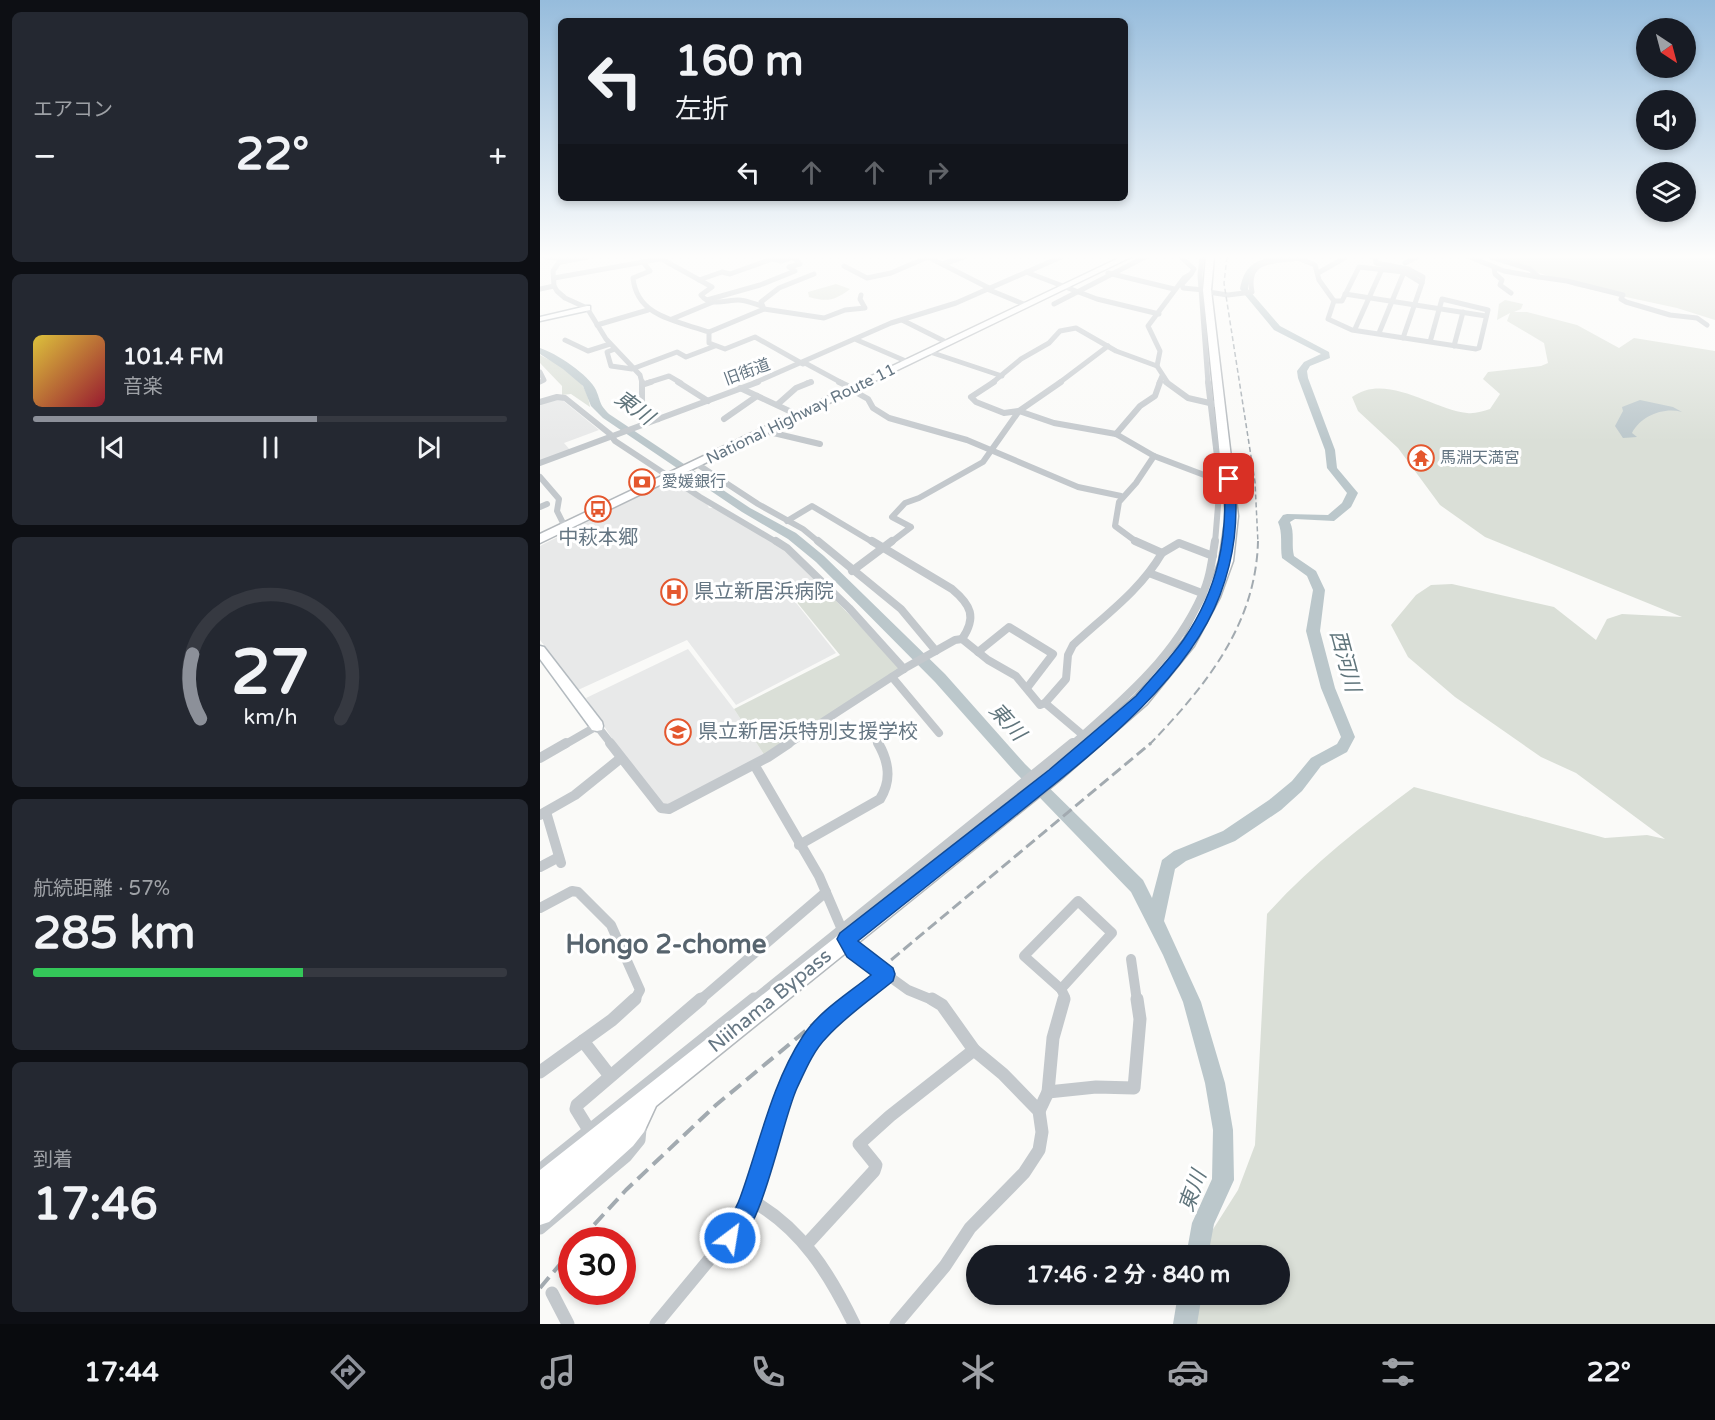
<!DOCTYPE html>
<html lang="ja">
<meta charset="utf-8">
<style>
:root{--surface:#171b24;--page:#242831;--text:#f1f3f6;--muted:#9ea1a6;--line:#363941;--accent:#8c9099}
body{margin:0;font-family:"Varela Round","Noto Sans JP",sans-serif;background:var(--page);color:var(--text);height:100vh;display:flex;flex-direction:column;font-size:22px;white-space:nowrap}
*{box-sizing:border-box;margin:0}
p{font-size:20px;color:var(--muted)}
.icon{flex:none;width:33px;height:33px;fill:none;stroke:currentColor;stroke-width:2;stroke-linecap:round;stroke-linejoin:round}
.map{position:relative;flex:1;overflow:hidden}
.drawer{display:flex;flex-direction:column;gap:12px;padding:12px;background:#0d0f14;width:540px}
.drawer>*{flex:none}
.hud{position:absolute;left:18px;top:18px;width:570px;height:183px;border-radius:9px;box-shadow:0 3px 9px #0003;background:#171b24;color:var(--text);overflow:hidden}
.needle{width:39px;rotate:144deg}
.buttons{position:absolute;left:1096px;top:18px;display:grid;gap:12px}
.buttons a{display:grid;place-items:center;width:60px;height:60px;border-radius:50%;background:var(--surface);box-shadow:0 3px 9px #0003;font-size:30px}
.speed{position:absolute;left:18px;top:1227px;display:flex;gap:12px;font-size:30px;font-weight:700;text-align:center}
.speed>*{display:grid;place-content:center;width:78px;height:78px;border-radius:50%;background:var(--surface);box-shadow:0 3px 9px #0003;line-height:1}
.speed .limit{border:9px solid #d22;background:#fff;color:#111}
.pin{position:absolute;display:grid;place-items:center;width:51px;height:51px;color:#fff;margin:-26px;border-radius:12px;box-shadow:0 3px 9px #0006}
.me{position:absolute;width:66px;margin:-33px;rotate:31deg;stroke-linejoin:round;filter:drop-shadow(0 0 4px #0008)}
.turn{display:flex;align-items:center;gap:21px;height:126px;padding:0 18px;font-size:27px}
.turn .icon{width:78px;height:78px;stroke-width:2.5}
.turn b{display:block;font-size:42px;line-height:51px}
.lanes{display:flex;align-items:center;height:57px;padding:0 18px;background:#0003;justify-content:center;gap:30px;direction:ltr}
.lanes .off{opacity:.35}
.big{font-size:45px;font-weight:700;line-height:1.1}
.drawer .widget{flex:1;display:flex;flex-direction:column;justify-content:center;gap:9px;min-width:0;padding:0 21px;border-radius:9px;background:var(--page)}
.drawer .dial{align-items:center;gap:0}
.dial svg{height:156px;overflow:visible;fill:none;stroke:var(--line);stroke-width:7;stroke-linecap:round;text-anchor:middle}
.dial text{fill:var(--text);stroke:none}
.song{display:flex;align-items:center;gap:18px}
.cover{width:72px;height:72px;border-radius:9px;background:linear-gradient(135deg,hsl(50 70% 55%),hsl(350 70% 35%))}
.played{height:6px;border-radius:3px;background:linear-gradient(90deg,var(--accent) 60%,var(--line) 60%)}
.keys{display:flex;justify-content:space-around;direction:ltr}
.heat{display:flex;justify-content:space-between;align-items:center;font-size:33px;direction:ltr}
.charge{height:9px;border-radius:4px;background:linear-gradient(90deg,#34c759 57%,var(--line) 0)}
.trip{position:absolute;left:426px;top:1245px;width:324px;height:60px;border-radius:30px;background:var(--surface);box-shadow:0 3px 9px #0003;font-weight:700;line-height:60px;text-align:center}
.tab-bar{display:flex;height:96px;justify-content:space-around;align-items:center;background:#090b0e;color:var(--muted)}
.tab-bar .icon{width:42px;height:42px}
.tab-bar .on{color:var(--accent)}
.tab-bar b{font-size:27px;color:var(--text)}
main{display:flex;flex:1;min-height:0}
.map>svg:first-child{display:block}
.built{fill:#e8e9e9}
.green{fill:#dadfd7}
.water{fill:#bbc7cb}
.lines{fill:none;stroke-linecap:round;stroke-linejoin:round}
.river{fill:#bbc7cb;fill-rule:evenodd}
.secondary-casing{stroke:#b3babf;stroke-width:3}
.highway-casing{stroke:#b4b9bd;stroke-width:3}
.street-far4{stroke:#c3c8cc;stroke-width:5}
.street-far3{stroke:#c3c8cc;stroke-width:6}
.street-far2{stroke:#c3c8cc;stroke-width:8}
.street-far1{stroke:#c3c8cc;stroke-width:10}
.street{stroke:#c3c8cc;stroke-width:13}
.secondary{fill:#fff;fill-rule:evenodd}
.highway{fill:#fff;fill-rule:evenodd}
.rail-far3{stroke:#a2aab0;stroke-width:1.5;stroke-dasharray:5 3;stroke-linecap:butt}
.rail-far2{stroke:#a2aab0;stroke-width:2;stroke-dasharray:9 4.5;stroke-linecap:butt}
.rail-far1{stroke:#a2aab0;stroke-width:3;stroke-dasharray:11 5;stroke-linecap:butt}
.rail{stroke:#a2aab0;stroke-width:4;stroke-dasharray:14 7;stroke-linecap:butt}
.route{fill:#1a73e8;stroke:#114b97;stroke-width:1.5}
.labels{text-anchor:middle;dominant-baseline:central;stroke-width:6;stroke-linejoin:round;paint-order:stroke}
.far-street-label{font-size:16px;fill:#657683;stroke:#fff}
.far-poi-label{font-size:16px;fill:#657683;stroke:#fff;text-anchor:start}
.poi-label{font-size:20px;fill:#657683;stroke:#fff;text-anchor:start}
.street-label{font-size:20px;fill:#657683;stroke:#fff}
.water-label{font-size:21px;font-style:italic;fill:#60757c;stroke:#fff}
.near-neighbourhood-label{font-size:26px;font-weight:bold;fill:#57646e;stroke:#fff}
</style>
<main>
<section class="drawer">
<div class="widget"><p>エアコン</p>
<div class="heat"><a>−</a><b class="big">22°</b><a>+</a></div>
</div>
<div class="widget">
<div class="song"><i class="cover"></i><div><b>101.4 FM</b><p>音楽</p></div></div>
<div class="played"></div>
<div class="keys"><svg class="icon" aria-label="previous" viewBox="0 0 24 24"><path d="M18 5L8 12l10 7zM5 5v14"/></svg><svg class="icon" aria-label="pause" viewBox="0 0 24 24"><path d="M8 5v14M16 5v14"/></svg><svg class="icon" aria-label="next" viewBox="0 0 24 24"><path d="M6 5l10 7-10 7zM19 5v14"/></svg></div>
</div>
<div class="widget dial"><svg viewBox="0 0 100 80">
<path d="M14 69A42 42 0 1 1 86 69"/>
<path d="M14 69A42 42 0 0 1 10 36" stroke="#8c9099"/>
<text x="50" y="56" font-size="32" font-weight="700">27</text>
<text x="50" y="72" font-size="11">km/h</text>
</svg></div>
<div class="widget"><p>航続距離 · 57%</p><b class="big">285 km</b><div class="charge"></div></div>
<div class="widget"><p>到着</p><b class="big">17:46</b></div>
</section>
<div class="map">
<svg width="1175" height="1324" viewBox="0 0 1175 1324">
<rect width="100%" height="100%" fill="#fafaf8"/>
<g class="built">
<path d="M21,399L59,430L24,443L30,450L0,461V403Z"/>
<path d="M130,480L167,504L169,508H175L238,545L282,586L253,599L296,653L196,705L147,640L38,690L0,640V546Z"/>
<path d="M148,649L194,709L225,756L133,804H122L73,740L46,698Z"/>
</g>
<g class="green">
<path d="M956,257H1175V320L1137,308L1035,286Z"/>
<path d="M296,284L310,289C294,301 287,302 269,297L268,292Z"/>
<path d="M965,300L983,304L981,309L974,312H987L1037,325L1079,348L1094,338L1175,351V1324H654L659,1295L740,1294V1256L666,1255L670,1234L698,1190L715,1145L727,914C771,865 822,826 874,787L1065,838L1107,835L1125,839L1036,773L1001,757L915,697L868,657L851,625L876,595L891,585L912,584L1014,607L1056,640L1067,619L1082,614L1142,617L945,537L900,505L858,448L818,411L812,397C846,372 892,409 927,413C935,414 943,411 950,409L960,394L943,379L948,372L1001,366L1008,363L1004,343L967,321L970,313L957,320L959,304Z"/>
<path d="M0,355C25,368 46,377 50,407L31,394L22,395V386L0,363Z"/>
<path d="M283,587L360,668L225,756L194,709L300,655L255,600Z"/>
</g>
<path class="water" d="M1100,400L1133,407L1142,412C1123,407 1101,416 1092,433L1097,437L1083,438L1075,426L1083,411L1082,407Z"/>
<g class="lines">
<g class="river">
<path d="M734,257H756C733,269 714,252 708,289L740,326L789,352L790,358L770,366L767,371L768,378L795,450L797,468L818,493L811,507L794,521L755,519L750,522C755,533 751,544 754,556L776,571L785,590L780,631L795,688L815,737L807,752L781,766L762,791L741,810L695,841L646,861L635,869L624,921L661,1002L685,1083L693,1130L694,1180L674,1224L668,1256H646L652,1223L672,1179L673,1130L665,1083L643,1002L623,955L591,892L475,772L395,682L276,562L248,539L202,512L63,418L51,406L43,386L23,369L0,354V348C16,353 49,375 56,390C61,402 59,404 69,414L210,508L256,533L284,556L405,674L485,764L603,880L612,898L622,860L634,851L683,831L729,800L752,781L771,758L797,744L801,737L781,688L766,631L773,590L767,576L742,558C740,545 743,533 738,522L743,515L747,514L788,515L802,503L807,493L787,468L785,450L758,378L757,371L764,362L781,354L734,330L700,289C704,268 713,260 734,257Z"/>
<path d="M638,1294H662L657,1324H633Z"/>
</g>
<g class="secondary-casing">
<g id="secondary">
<path d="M47,306H50V310L0,321V317Z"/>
<path d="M0,646L4,647L62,722L63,726L62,730L57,731L52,730L0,659Z"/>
</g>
</g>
<g class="highway-casing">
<g id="highway">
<path d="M581,257H591L0,543V534Z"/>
<path d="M666,257H674L671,290L698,516L693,561L680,597L654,646L607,704L520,780L116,1106L104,1132L93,1146L9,1222L0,1225V1170L508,770L595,696L644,639L666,597L679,561L686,516L663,290Z"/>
</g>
</g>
<g class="street-far4">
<path d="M5,257L22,258"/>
<path d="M27,257L22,258L13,271L14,286L17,291L25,298L47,308L66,339L100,375L102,383"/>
<path d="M118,257L172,287L161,295C170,307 186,300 198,300C206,300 215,304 222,306"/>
<path d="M388,257L449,288"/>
<path d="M641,257L654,269L651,274"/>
<path d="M662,257L660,275L668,383"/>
<path d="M755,257L775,265L779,280L794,301L788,319L812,330L936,349L939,348L948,310L902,299L890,342"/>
<path d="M930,257L964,271L998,277"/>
<path d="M951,257L990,269L999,277L1027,281L1083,295L1081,299L1086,302L1130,315L1157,318L1167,325"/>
<path d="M21,262L48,257"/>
<path d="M103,262L110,271L93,278C97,317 137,321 169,332V343L185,349L215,337L263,364"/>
<path d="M865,263L877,257"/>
<path d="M402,264L424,257"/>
<path d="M304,266L327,278L351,273L388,257"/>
<path d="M954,267L955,274L962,280L960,285L971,293"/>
<path d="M486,272L557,299L619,314"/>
<path d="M568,273L634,289"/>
<path d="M778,273L806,257"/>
<path d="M274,274L239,288L221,302L224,309L284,318L305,310L325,308L320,299L321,295"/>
<path d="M14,278L120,259"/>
<path d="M159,280L182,272L190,274L232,259L241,261L254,257"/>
<path d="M0,289L14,286"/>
<path d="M447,289L486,305"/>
<path d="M668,292L688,295L712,292C705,257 735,262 760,258"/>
<path d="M805,294L946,316"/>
<path d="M167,300L220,285L255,271L249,267L260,264L253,257"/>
<path d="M794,301H802L819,267L864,272L882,283L883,277L868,269L836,263L835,257"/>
<path d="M514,304L605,257"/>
<path d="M132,319L173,302"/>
<path d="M362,320L408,343"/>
<path d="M57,325L108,310"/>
<path d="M815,329L842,269"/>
<path d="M169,332L224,309"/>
<path d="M839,333L864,272"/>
<path d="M863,338L882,283"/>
<path d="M25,340L48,351L70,344"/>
<path d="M317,340L368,362"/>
<path d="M914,346L923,312"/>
<path d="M75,349L67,352L71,366L92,369L137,352L146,357L175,346"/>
<path d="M390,352L462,376"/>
<path d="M265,363L302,383"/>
<path d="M617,366L620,351L608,326L644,278L651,274L642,284L643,288L664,290"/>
<path d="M0,372L4,380L0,382"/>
<path d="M107,383L129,376L141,383"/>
<path d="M214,383L351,323L416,303L521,257"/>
<path d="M267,383L271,382"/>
<path d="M452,383L481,359L509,343L520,331L536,328L576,351L617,366L628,383"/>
<path d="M519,383L568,346"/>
<path d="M619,383L622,376"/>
</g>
<g class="street-far3">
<path d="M102,382V406L118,419"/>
<path d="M138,382L168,401"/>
<path d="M299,382L314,389"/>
<path d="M454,382L431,397L436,402L464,413L479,411L514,423L576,434L614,456L680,481"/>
<path d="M626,382L648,398L674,404"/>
<path d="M668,382L680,481L675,543"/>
<path d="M102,385L111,382"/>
<path d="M200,388L258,415"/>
<path d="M312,390L328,399L333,408L349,418L427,440L538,487L581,496"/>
<path d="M0,402L17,397L25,398L70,434L75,441L160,497L238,543"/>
<path d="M238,404L256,388L271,382"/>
<path d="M184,419L217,396"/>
<path d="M225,431L280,444"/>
<path d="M576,434L600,406L615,396L620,382"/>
<path d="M0,463L218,382"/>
<path d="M157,464L218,504L263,529L280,543"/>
<path d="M0,477L19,499L17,511L25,527"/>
<path d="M0,507L7,504"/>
<path d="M247,521L272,506L334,543"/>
<path d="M350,543L371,527L352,517L365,503L379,498L443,462L479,411L521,382"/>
<path d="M598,543L575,526L579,502L596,483L614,456"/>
</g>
<g class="street-far2">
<path d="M236,541L247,548L309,608L364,669"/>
<path d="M278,541L361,609L396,651"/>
<path d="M332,541L412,589C431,605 437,617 422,639"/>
<path d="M622,553L639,543L673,556"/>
<path d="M312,571L352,541"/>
<path d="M609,573L667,595"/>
<path d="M438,652L469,627L513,654L487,688"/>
<path d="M352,677L399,733"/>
<path d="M505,703L526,679L528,655L533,645C564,616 600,591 622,553L595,541"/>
<path d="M336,740L339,745"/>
<path d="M24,745L57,726L72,745"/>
<path d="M247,745L367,667L415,640L422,639L448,660L476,676L500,705L505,703L544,736"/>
<path d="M532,745C582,701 634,658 662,595C670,579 672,559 675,541"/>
</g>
<g class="street-far1">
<path d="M70,743L121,808L129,809L228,757L249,743"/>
<path d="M0,758L26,743"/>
<path d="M215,766L279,876L306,939L314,951L368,990L395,1001"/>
<path d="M6,812L21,863"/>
<path d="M0,815L35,795L81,758"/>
<path d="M259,845L340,799C352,780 349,762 338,743"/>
<path d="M0,867L19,857"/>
<path d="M538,901L572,933L521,989L484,956Z"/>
<path d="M0,908L32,891L38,892L71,925L100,990L94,1001"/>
<path d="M591,959L597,1001"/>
<path d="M521,989L525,997L524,1001"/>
<path d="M159,1001L286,892"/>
<path d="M213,1001L533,743"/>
<path d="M314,1001L346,974"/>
</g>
<g class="street">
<path d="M43,1041L70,1076"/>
<path d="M0,1072L72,1020L95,999"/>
<path d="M508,1092L556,1087L594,1088L600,1019L597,999"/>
<path d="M499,1111L508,1092L513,1038L524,999"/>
<path d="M49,1130L36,1109L37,1105L161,999"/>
<path d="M0,1170L214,999"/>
<path d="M211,1200C262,1229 289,1273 314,1324"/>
<path d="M0,1228L86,1156L99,1140L100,1129"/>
<path d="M266,1245L334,1171L336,1165L319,1144L350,1116L434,1050"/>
<path d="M12,1293L28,1324"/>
<path d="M116,1324L202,1220L234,1121L253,1071L265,1049L280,1030L316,999"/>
<path d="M356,1324L405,1266L430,1228L484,1173L499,1150L502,1132L499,1111L463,1074L434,1050L402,1005L392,999"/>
</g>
<use href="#secondary" class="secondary"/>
<use href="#highway" class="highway"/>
<path class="rail-far3" d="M687,257L684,283L715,482L718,543"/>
<path class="rail-far2" d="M609,745C665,687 716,625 718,541"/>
<path class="rail-far1" d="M302,1001L611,743"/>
<g class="rail">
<path d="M40,1240L86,1190L176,1105L304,999"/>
<path d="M0,1288L32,1250"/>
</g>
</g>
<linearGradient id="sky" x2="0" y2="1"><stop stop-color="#96bcdc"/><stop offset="0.58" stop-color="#fdfdfc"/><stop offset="1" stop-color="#fdfdfc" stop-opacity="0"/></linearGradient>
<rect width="1175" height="442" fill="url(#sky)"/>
<path class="route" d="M689,476L695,479C698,521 695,555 680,595C646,685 544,760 471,819C420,860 369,900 318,941L353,968L355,974L353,981C331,999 306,1016 287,1037C273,1051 265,1071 257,1088C241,1123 222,1236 190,1250L182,1246L178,1238C184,1224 195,1213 200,1198C220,1143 231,1085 263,1036C279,1011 309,993 331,975L307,957L297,939L300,933L509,770L596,696C612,677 630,659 644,639C678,589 688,538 684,479Z"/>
<defs>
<g id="temple-ring" transform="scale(1.35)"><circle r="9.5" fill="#fff" stroke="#e4572e" stroke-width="1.5"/><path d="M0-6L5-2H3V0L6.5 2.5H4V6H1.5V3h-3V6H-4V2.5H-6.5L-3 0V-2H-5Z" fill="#e4572e"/></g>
<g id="bank-ring" transform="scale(1.35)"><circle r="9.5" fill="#fff" stroke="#e4572e" stroke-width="1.5"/><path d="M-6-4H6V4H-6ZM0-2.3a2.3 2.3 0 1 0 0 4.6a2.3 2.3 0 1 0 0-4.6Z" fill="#e4572e"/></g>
<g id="bus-ring" transform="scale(1.35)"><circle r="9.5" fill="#fff" stroke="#e4572e" stroke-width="1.5"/><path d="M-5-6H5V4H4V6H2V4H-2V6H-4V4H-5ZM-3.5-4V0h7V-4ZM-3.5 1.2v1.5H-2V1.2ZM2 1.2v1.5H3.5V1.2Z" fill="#e4572e"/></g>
<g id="hospital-ring" transform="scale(1.35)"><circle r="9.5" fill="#fff" stroke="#e4572e" stroke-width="1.5"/><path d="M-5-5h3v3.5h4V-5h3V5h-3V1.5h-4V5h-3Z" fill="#e4572e"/></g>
<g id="school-ring" transform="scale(1.35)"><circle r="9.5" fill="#fff" stroke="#e4572e" stroke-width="1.5"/><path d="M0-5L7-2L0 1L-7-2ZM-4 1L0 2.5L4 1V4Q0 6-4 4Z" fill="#e4572e"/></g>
</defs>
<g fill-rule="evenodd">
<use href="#temple-ring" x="881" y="458"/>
<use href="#bank-ring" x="102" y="482"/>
<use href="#bus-ring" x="58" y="509"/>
<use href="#hospital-ring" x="134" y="592"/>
<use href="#school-ring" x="138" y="732"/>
</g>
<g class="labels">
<g class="far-street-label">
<text transform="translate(207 372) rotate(-20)">旧街道</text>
<text transform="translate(261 414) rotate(-26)">National Highway Route 11</text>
</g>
<g class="far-poi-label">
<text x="900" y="458">馬淵天満宮</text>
<text x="122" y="482">愛媛銀行</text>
</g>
<g class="poi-label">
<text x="58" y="538" text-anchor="middle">中萩本郷</text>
<text x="154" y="592">県立新居浜病院</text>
<text x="158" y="732">県立新居浜特別支援学校</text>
</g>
<g class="street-label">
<text transform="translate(230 1001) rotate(-39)">Niihama Bypass</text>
</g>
<g class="water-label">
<text transform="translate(94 408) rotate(36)">東川</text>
<text transform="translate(805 661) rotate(75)">西河川</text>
<text transform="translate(467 722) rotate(48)">東川</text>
<text transform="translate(653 1191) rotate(-70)">東川</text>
</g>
<g class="near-neighbourhood-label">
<text x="126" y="944">Hongo 2-chome</text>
</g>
</g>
</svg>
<div class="buttons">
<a><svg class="needle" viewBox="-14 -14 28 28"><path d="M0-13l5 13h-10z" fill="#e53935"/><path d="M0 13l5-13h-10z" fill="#9ea1a6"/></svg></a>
<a><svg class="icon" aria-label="sound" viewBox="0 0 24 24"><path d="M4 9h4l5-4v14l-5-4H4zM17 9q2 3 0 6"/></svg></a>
<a><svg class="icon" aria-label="layers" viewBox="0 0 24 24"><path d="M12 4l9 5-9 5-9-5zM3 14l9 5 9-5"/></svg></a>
</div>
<div class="speed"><div class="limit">30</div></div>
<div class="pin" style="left:689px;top:479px;background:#d93025"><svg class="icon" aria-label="arrive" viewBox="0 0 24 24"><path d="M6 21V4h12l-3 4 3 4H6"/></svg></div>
<svg class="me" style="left:190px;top:1238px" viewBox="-20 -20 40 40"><circle r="17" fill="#1a73e8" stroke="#fff" stroke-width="3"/><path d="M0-11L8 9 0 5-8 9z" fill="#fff"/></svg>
<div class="trip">17:46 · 2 分 · 840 m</div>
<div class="hud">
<div class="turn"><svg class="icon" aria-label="left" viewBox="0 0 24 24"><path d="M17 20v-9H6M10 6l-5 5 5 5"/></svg><div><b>160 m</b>左折</div></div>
<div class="lanes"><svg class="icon" aria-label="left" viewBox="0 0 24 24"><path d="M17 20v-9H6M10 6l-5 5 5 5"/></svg><svg class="icon off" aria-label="ahead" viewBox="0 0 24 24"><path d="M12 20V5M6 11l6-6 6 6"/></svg><svg class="icon off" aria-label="ahead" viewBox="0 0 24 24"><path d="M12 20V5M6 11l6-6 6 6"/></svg><svg class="icon off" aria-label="right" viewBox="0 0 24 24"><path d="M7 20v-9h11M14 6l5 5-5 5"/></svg></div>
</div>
</div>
</main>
<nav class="tab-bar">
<b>17:44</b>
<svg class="icon on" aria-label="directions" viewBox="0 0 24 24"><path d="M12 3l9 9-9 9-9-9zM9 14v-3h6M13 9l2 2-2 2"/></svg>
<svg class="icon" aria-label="music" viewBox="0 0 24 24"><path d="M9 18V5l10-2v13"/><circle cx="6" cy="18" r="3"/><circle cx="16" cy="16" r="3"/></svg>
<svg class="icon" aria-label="phone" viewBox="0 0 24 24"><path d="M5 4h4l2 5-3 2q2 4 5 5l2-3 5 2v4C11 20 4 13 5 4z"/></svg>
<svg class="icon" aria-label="climate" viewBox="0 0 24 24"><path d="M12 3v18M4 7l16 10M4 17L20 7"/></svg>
<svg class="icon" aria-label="car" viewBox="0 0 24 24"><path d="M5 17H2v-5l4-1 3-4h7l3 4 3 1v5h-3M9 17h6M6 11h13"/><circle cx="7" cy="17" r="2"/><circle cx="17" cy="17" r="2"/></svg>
<svg class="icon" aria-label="filters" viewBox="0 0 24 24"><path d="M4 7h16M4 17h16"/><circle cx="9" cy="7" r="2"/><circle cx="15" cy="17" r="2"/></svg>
<b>22°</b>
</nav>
